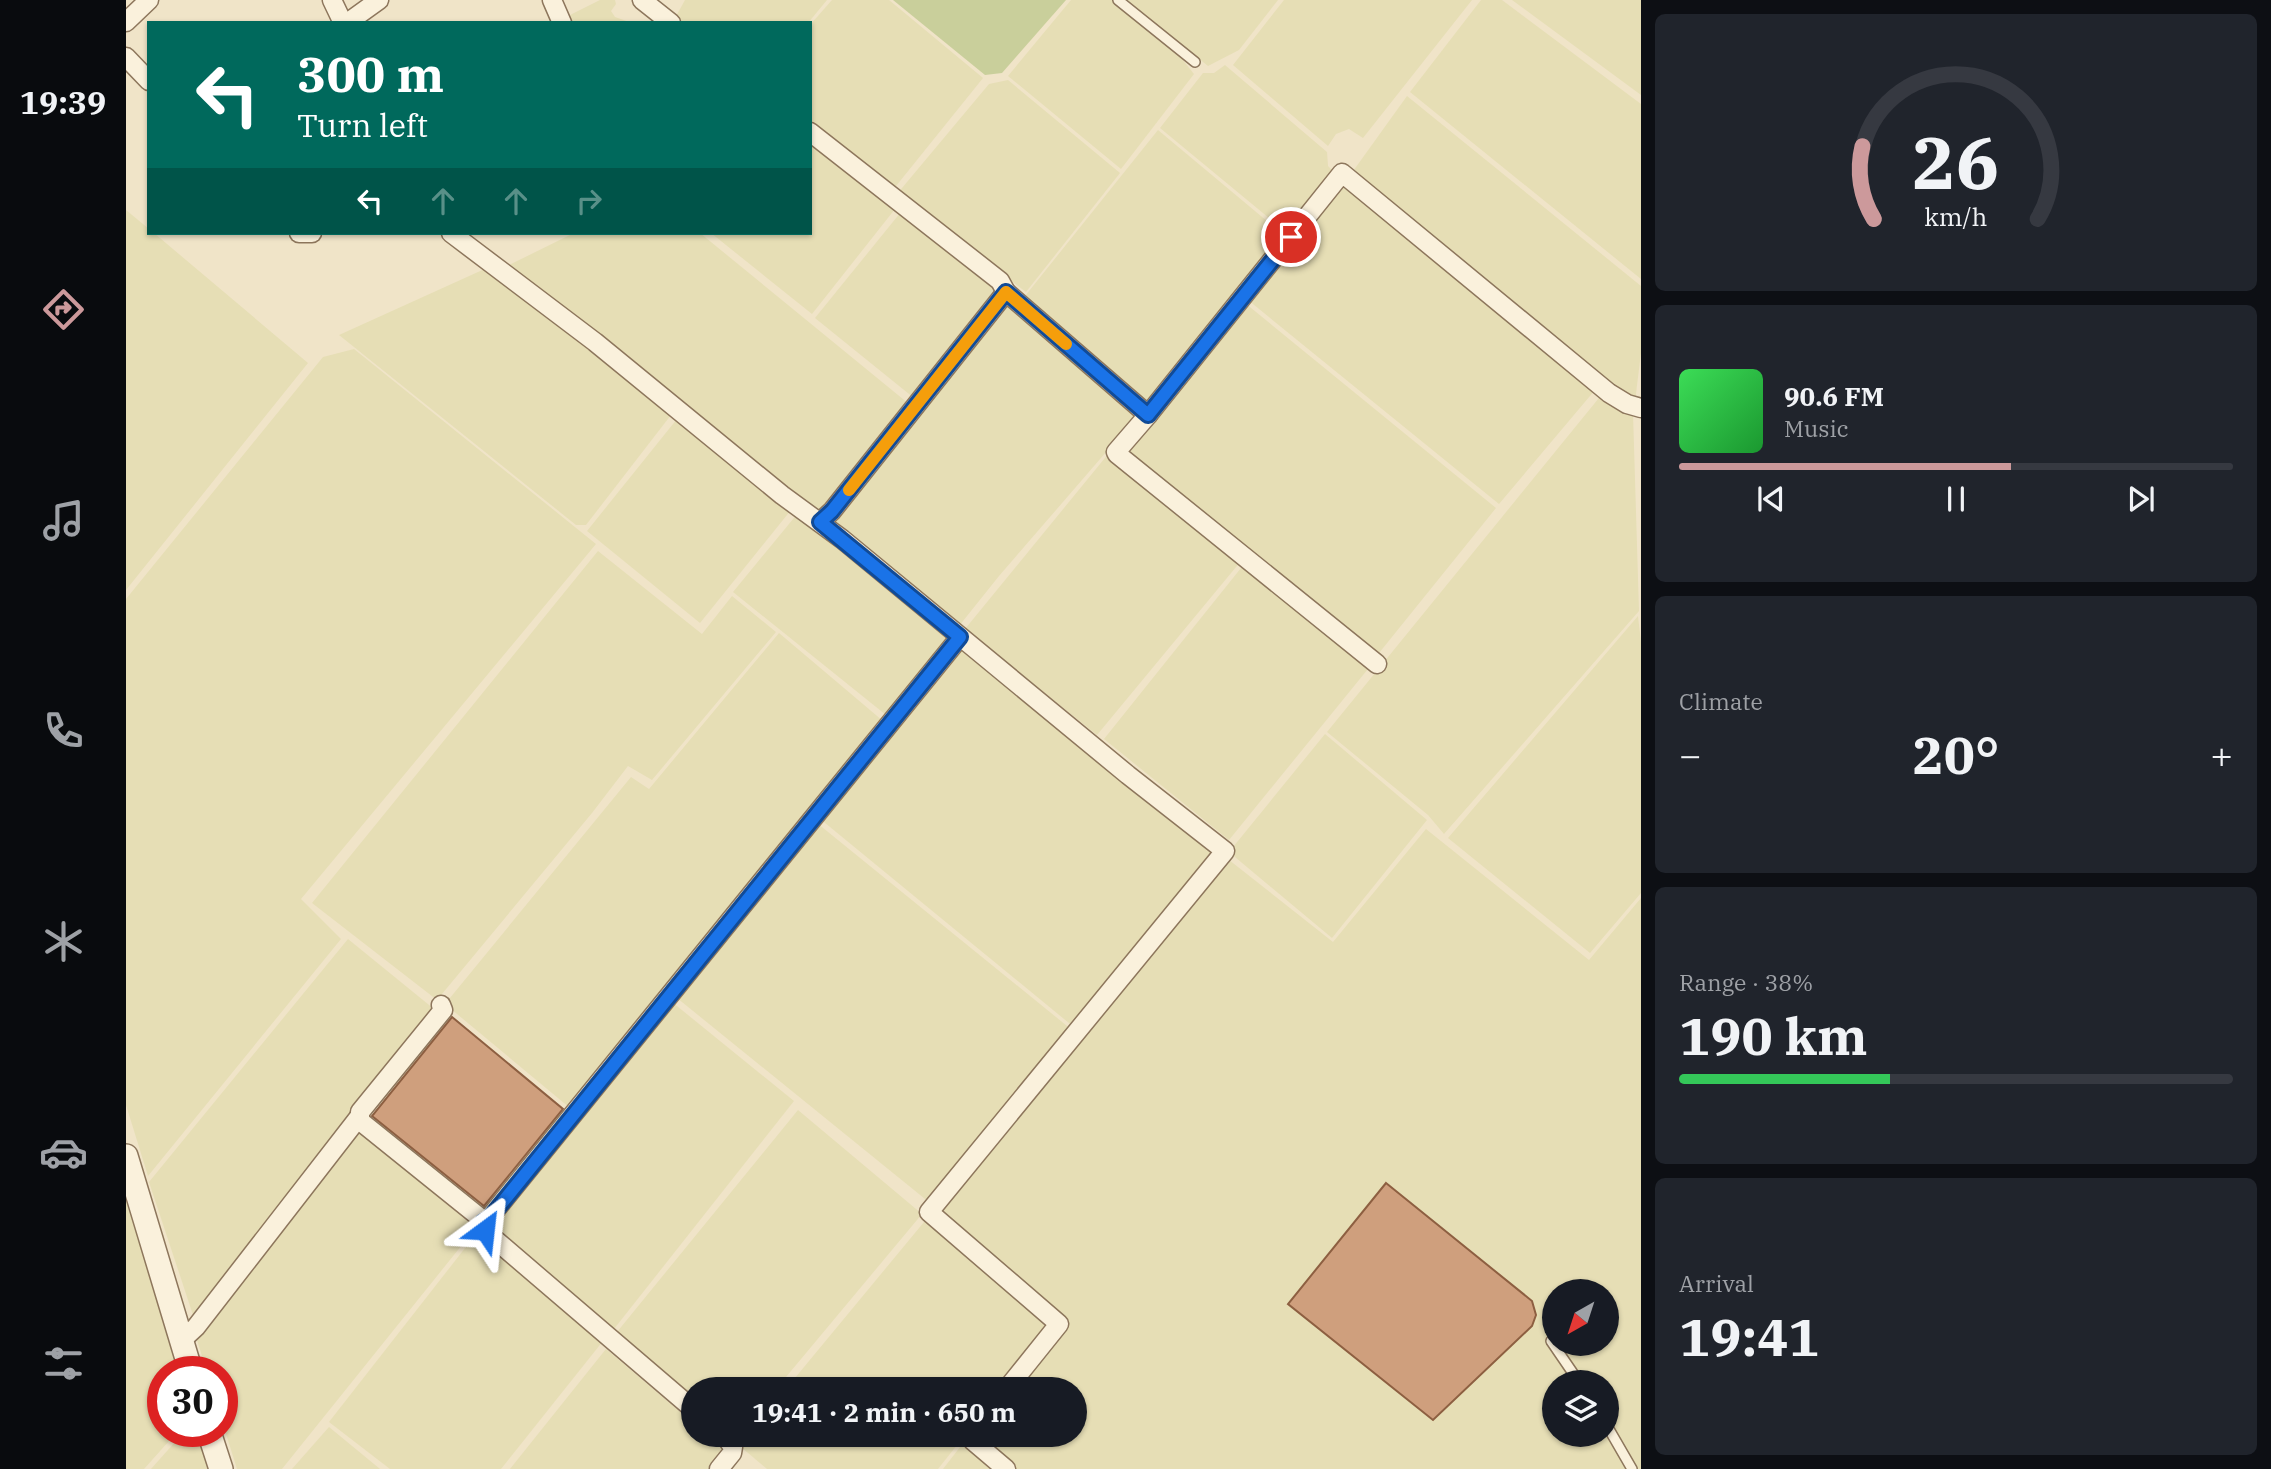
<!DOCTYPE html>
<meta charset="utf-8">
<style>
:root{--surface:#171b24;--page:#20242c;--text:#f1f3f6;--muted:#9ea1a6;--line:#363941;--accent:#cc999b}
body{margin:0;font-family:"IBM Plex Serif",serif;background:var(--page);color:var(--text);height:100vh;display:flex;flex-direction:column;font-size:26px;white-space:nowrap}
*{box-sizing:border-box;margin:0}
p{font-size:23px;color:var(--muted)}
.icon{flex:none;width:38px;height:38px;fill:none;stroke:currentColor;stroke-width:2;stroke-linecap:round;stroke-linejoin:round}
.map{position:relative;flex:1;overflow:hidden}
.panel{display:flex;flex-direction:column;gap:14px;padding:14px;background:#0d0f14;width:630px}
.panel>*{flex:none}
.hud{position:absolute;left:21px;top:21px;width:665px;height:214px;border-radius:0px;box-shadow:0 2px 5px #0004;background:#00695c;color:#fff;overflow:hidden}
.needle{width:46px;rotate:219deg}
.fabs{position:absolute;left:1416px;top:1279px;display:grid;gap:14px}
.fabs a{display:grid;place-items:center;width:77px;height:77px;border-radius:50%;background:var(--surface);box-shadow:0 2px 5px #0004;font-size:35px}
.speed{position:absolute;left:21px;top:1356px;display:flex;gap:14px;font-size:35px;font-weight:700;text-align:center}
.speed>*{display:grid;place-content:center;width:91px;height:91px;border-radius:50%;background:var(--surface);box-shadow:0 2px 5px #0004;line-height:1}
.speed .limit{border:10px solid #d22;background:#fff;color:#111}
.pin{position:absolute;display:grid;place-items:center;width:60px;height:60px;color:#fff;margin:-30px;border:4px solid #fff;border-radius:50%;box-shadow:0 2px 7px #0007}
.me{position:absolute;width:77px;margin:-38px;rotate:30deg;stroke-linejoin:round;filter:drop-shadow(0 0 5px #0008)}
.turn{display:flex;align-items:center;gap:24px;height:147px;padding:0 35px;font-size:32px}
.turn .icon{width:91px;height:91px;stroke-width:2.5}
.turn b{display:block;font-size:49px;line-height:60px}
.lanes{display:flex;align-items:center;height:66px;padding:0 35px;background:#0003;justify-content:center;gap:35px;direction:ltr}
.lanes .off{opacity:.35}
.big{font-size:52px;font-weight:800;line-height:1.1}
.panel .widget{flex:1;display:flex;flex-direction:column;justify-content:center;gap:10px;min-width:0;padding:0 24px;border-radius:10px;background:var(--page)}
.panel .dial{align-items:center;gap:0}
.dial svg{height:182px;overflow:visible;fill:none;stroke:var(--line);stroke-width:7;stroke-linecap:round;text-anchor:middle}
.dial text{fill:var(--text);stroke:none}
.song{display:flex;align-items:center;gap:21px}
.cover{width:84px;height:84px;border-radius:10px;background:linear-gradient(135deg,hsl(130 70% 55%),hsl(130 70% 35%))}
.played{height:7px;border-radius:4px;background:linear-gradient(90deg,var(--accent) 60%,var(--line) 60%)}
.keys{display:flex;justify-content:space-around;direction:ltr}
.heat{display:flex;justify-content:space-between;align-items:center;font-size:38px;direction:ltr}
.charge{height:10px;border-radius:5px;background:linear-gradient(90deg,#34c759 38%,var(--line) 0)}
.trip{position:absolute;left:555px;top:1377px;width:406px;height:70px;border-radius:35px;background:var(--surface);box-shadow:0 2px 5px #0004;font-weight:800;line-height:70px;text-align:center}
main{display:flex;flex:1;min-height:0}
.tabs{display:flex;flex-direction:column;width:126px;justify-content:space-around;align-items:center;background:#090b0e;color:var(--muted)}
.tabs .icon{width:49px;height:49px}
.tabs .on{color:var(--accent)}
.tabs b{font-size:32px;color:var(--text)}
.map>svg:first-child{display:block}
.farmland{fill:#e6deb5;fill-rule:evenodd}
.green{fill:#c9cf9b}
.building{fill:#cf9f7d;stroke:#8d5f41;stroke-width:2}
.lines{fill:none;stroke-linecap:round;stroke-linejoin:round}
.service-casing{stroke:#8d765c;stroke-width:12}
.minor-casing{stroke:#8d765c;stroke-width:21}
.tertiary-casing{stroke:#8d765c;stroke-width:26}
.service{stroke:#faf1dc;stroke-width:9}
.minor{stroke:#faf1dc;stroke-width:18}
.tertiary{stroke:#faf1dc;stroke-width:23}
.route-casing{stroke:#114b97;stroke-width:18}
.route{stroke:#1a73e8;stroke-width:12}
.slow{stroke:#f59e0b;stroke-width:12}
</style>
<main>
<nav class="tabs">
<b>19:39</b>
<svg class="icon on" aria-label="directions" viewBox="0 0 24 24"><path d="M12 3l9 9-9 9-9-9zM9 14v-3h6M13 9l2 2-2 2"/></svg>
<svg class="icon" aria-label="music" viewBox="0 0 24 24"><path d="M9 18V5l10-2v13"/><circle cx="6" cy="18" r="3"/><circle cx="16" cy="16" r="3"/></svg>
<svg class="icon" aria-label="phone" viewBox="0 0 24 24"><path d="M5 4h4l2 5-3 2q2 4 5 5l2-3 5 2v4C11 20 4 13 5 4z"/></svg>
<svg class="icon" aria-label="climate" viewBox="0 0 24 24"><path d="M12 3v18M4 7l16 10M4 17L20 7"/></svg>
<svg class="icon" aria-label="car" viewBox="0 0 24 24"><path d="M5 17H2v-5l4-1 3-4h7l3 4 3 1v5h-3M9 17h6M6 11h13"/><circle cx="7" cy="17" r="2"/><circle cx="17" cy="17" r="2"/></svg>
<svg class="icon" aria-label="filters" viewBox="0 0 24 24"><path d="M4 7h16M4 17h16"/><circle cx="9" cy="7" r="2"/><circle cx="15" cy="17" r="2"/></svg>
</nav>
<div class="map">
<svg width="1515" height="1469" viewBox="0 0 1515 1469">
<rect width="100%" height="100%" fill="#f0e4c8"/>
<g class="farmland">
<path d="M474,0H489L490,4L485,11L489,17L506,23H441L439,19L446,14Z"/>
<path d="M559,0H701L682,23H552L549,18Z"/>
<path d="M706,0H763L857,78L766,191L684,126V25Z"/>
<path d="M945,0H986L1048,49L1068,74L995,169L882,76Z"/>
<path d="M1001,0H1152L1113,50L1082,66Z"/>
<path d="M1158,0H1346L1237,138L1223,129L1210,134L1202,146L1107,65Z"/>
<path d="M1355,0H1376L1515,104V279L1284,92Z"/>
<path d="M1386,0H1515V95Z"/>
<path d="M1099,65L1201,152L1202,166L1209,173L1160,232L1034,128L1077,73H1088Z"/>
<path d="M882,80L994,173L900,292L771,194L863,84Z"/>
<path d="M1281,96L1515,286V353L1509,402L1477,382L1225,174Z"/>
<path d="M1032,130L1160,237L1022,406L895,301Z"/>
<path d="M684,143L769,209L686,314L585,233H684Z"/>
<path d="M1220,183L1469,390L1373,504L1122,300Z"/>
<path d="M0,210L23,229V233H28L182,363L0,590Z"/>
<path d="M775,212L873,290L788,398L689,318Z"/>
<path d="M448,233H574L783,404L697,512L684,509L383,265Z"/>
<path d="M363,267L545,415L460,525H450L213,335Z"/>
<path d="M882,298L1013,414L873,576L833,626L705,519Z"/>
<path d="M1119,303L1370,508L1249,658L997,454Z"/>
<path d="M228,349L470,544L175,899L215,939L22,1176L0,1105V599L197,357Z"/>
<path d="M1477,393L1507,413L1513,611L1318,834L1302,815L1201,732Z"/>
<path d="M551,419L665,510L574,623L461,531Z"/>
<path d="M983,453L1115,561L971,735L839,629Z"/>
<path d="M672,513L825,634L760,715L607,592Z"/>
<path d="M472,551L576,634L606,596L650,632L526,780L502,766L466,813L311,1000L186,903Z"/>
<path d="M1119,563L1246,664L1103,840L978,739Z"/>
<path d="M1512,616L1515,642V893L1464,953L1322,838Z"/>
<path d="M653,633L757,721L444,1108L319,1004L505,777L523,789Z"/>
<path d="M833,648L1089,853L949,1028L693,818Z"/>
<path d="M1199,734L1301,820L1206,938L1103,852Z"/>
<path d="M691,823L946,1030L804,1203L551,998Z"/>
<path d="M1300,829L1463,960L1515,898V1469H886L846,1435H948V1390L885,1389L940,1325L807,1212L1098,856L1207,942ZM1428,1292H1480V1344H1428ZM1428,1382H1480V1435H1428Z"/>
<path d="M222,939L308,1009L67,1315L23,1182Z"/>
<path d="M546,1002L668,1101L488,1329L366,1224Z"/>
<path d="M672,1110L796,1214L650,1389L567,1390V1398L491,1332Z"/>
<path d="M233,1131L341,1221L348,1230L156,1469H111L96,1421V1372H81L71,1340Z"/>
<path d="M0,1195L55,1372H37V1432H51L18,1469H0Z"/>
<path d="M803,1216L929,1321L875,1389L659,1390Z"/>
<path d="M350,1234L477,1341L375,1469H264L203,1422Z"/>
<path d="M480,1349L567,1423V1435H581L599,1451L584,1469H384Z"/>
<path d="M203,1427L254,1469H166Z"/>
<path d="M58,1432H75L87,1469H25Z"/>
<path d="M624,1435H839L812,1469H641L615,1447Z"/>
<path d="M838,1442L869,1469H817Z"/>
</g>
<path class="green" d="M767,0H940L876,73L859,75Z"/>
<g class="building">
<path d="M326,1017L437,1109L358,1206L246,1116Z"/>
<path d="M1260,1183L1406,1301L1410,1315L1406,1326L1307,1420L1162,1304Z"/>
</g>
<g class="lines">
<g class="service-casing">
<g id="service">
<path d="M992,0L1069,62"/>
<path d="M1425,1341L1453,1382"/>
<path d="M1480,1424L1506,1469"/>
</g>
</g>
<g class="minor-casing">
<g id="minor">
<path d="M206,0L217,23"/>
<path d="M426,0L436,23"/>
<path d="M516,0L545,23"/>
<path d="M0,22L23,0"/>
<path d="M221,23L253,0"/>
<path d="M0,57L23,81"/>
<path d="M684,132L874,281L880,292"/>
<path d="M173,233H186"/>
<path d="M325,233L469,342L656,495L716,539L1002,775L1099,851L803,1212L933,1324L880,1390"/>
<path d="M1022,415L1216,173L1483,393L1501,404L1515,408"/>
<path d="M694,522L706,511L880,292L1022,415L990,452L991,454L1251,664"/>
<path d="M315,1005L317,1010L234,1112V1121L352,1216L357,1222L359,1231L567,1409"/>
<path d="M357,1222L363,1218L834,637"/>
<path d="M55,1341L70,1327L233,1117"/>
<path d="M843,1435L847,1441L880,1469"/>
<path d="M593,1469L606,1453L607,1447L598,1435"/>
</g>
</g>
<g class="tertiary-casing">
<g id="tertiary">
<path d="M0,1156L65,1372"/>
<path d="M83,1432L95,1469"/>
</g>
</g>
<use href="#service" class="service"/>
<use href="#minor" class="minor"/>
<use href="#tertiary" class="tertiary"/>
</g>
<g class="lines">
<g class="route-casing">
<path id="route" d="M359,1230L357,1222L363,1219L834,637L694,522L706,511L880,292L1022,415L1165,237"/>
</g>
<use href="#route" class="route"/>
<path class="slow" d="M723,490L880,292L940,344"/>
</g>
</svg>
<div class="fabs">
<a><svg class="needle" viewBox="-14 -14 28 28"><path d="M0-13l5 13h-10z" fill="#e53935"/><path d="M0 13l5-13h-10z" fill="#9ea1a6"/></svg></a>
<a><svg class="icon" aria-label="layers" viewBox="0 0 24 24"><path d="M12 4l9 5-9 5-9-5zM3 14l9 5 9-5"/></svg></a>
</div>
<div class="speed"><div class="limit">30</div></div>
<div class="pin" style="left:1165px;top:237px;background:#d93025"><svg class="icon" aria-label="arrive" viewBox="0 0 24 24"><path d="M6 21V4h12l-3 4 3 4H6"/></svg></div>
<svg class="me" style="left:359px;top:1230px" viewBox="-20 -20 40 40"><path d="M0-17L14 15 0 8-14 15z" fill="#1a73e8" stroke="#fff" stroke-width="4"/></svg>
<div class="trip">19:41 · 2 min · 650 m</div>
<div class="hud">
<div class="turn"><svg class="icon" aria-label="left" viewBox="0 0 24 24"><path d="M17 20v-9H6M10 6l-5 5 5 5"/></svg><div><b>300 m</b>Turn left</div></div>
<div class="lanes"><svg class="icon" aria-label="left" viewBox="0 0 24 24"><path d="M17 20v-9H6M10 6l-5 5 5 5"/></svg><svg class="icon off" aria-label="ahead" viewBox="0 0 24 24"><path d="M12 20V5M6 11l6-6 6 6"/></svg><svg class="icon off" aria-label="ahead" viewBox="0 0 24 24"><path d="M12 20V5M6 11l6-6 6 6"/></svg><svg class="icon off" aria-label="right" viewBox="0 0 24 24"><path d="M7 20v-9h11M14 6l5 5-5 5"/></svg></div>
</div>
</div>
<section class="panel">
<div class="widget dial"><svg viewBox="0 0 100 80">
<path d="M14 69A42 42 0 1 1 86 69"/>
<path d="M14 69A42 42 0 0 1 9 37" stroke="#cc999b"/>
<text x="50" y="56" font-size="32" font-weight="700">26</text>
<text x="50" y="72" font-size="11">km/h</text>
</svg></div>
<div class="widget">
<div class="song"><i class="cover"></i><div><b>90.6 FM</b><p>Music</p></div></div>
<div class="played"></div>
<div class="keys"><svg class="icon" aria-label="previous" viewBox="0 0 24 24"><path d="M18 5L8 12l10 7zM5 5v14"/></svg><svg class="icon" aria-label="pause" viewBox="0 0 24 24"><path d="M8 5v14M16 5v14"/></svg><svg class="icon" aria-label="next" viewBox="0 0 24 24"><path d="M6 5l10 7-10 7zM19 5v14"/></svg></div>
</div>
<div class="widget"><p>Climate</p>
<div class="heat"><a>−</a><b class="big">20°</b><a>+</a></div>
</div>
<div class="widget"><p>Range · 38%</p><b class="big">190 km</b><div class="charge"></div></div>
<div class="widget"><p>Arrival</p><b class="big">19:41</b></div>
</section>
</main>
